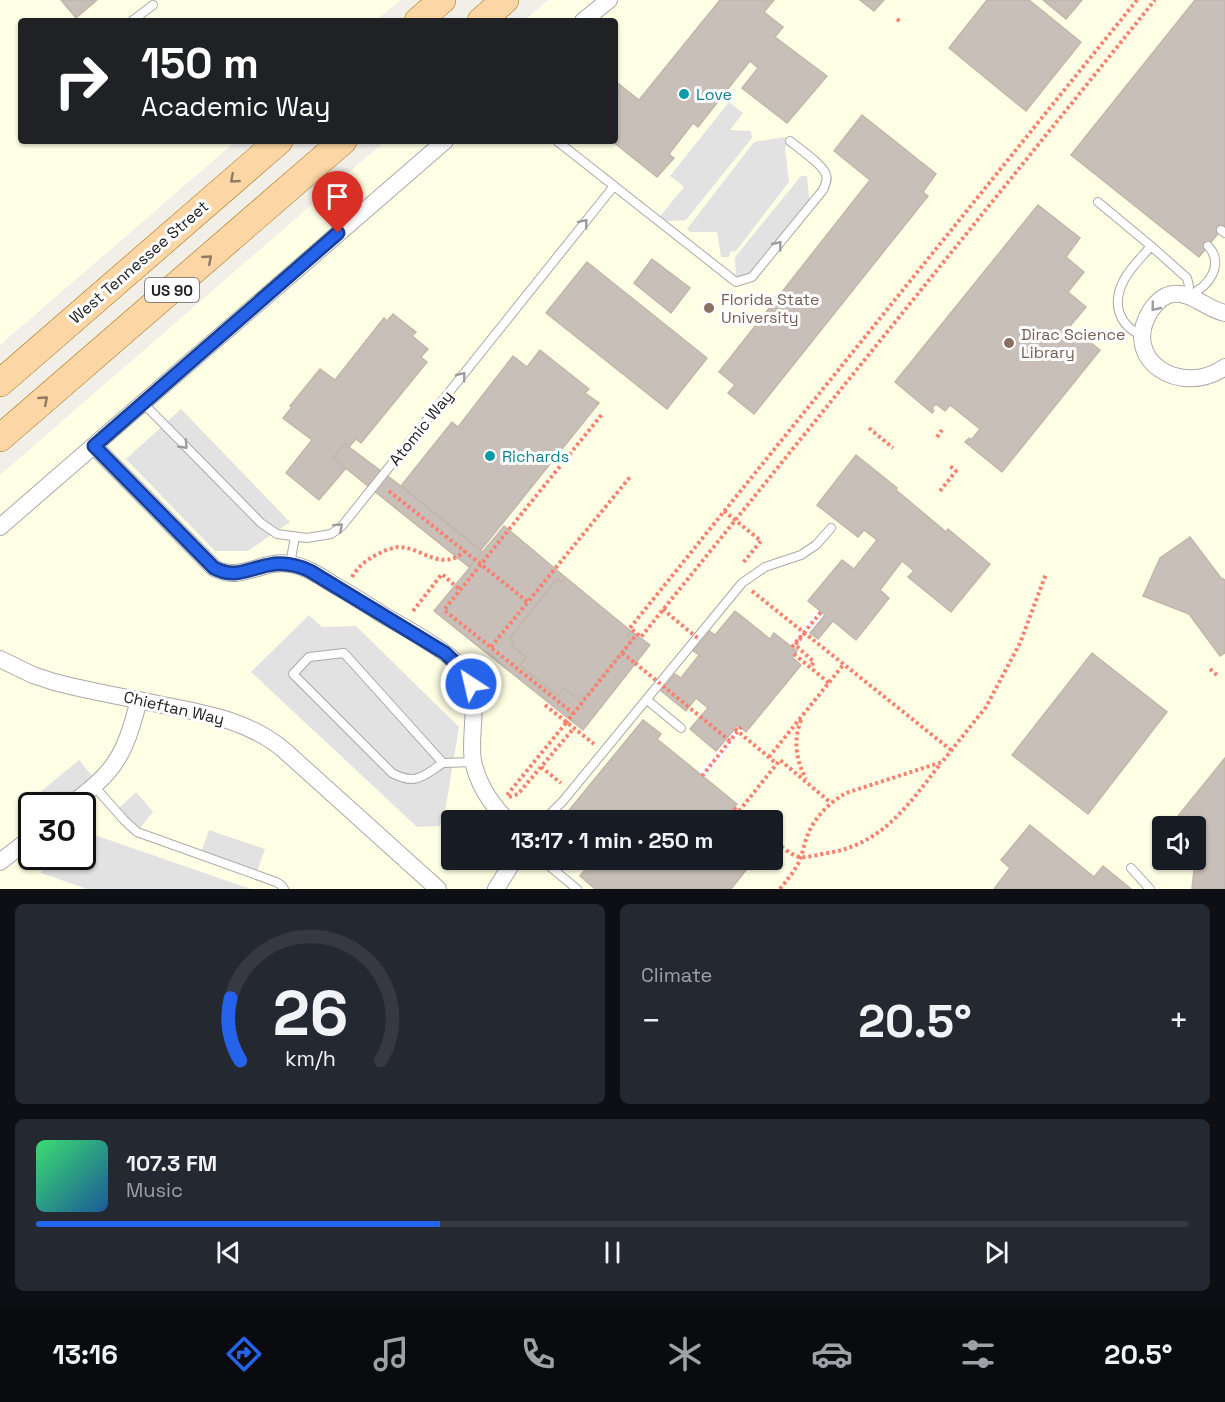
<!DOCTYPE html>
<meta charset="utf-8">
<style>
:root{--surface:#171b24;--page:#242831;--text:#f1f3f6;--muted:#9ea1a6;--line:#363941;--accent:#2563eb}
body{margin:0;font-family:"Space Grotesk",sans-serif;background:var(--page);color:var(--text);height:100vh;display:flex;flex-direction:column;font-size:22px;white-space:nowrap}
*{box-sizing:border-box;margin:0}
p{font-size:20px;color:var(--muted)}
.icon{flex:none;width:33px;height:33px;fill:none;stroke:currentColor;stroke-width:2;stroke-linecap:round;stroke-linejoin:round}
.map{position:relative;height:889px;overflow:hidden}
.drawer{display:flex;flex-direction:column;gap:15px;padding:15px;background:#0d0f14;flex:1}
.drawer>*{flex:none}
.banner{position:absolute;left:18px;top:18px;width:600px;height:126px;border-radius:6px;box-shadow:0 2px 4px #0004;background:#202124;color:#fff;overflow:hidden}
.tools{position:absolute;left:1152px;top:816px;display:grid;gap:12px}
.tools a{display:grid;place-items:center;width:54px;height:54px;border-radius:6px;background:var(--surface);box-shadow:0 2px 4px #0004;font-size:30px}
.speed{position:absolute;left:18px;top:792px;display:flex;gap:12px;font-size:30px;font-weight:700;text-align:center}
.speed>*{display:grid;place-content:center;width:78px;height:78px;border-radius:50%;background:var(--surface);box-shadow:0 2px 4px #0004;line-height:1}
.speed .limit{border:3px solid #111;border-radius:9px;background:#fff;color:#111}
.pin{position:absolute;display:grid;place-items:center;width:51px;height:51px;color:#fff;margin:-62px -26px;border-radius:50% 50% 50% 0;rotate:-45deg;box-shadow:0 0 6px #0007}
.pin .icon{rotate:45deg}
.me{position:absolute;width:66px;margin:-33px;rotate:325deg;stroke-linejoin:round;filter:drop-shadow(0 0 4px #0008)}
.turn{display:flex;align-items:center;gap:21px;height:126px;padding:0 24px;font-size:27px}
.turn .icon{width:78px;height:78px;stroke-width:2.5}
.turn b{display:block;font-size:42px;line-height:51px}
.big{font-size:45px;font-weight:800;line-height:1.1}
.drawer .card{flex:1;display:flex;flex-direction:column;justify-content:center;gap:9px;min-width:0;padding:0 21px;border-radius:9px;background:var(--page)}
.drawer .dial{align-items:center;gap:0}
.dial svg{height:156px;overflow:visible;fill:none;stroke:var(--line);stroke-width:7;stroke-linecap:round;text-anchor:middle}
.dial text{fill:var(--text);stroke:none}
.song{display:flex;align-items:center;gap:18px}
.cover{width:72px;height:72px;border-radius:9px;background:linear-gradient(135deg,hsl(140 70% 55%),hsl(210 70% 35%))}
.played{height:6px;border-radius:3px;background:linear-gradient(90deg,var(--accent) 35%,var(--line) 35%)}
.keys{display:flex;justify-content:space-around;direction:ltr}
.heat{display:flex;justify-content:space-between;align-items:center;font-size:33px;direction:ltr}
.drawer .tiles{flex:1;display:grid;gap:15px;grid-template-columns:1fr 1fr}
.card:last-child{grid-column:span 2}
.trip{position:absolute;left:441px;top:810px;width:342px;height:60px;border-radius:6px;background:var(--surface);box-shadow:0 2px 4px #0004;font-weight:800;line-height:60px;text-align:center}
.tabs{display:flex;height:96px;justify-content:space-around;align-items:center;background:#090b0e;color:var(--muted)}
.tabs .icon{width:42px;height:42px}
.tabs .current{color:var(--accent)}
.tabs b{font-size:27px;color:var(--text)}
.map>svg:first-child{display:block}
.education{fill:#ffffe5;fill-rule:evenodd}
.parking{fill:#e2e2e2}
.pier{fill:#fff}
.building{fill:#c7bfb8;stroke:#c4b6ab;stroke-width:1.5}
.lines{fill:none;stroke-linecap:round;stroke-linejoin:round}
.lane-casing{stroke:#a9a9a9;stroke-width:10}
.street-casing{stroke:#a9a9a9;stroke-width:18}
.primary-casing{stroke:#a06b00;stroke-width:28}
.path{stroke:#fa8072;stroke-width:4;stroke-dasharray:3 3;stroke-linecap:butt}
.lane{stroke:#fff;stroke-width:8}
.street{stroke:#fff;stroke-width:16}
.primary{stroke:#fcd6a4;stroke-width:27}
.path-bridge{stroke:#fa8072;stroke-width:4;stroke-dasharray:3 3;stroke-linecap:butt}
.oneway{stroke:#8f7c63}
.oneway2{stroke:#9c9c9c}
.route-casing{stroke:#184099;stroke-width:15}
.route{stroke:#2563eb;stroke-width:10}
.culture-dot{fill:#0f9aa8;stroke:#fff;stroke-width:2}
.education-dot{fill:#8d6e63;stroke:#fff;stroke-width:2}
.labels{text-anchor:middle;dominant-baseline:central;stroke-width:6;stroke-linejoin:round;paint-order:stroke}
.shield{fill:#fff;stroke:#646464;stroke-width:1.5}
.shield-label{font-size:15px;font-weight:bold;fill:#222}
.culture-label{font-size:16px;fill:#0d838f;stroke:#fff;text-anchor:start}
.street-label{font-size:16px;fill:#222;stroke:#fff}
.education-label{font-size:16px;fill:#785e54;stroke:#fff;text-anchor:start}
</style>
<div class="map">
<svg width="1225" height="889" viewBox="0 0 1225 889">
<rect width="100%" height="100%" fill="#f2efe9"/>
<g class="education">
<path d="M0,0H400L376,21H21V141H236L0,345Z"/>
<path d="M548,0H1225V889H0V475L385,141H615V21H524ZM32,806H82V856H32ZM452,820H772V860H452ZM1162,826H1196V860H1162Z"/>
</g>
<g class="parking">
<path d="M729,102L743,113L730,130L751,131L752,138L686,220L661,222L657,220L684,187L670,176Z"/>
<path d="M784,137L790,141L785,148L789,182L736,251L730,252L729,257H721L717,232H690L687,229L754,142Z"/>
<path d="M801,176H807L810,206L752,277L736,282L735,257Z"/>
<path d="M181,409L290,522L248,551H215L126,459Z"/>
<path d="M309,615L322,627L356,626L459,727L446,806L440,826L417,827L251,672Z"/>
<path d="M79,760L98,783L70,805L32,806L31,809L27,803Z"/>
<path d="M136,792L153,812L137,832L116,811Z"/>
<path d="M209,830L265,849L256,874L200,855Z"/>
<path d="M83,831L251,889H87L41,873L47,857L82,856Z"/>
</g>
<g class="pier">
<path d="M818,609L825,615L795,650L788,644Z"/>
<path d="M738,725L744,730L705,778L698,773Z"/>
</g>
<g class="building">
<path d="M61,0H97L76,18Z"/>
<path d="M720,0H774L764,12L783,27L775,37L827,76L787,123L742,88L758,68L750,61L698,127L693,123L669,154L674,158L657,177L612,141H615V81L639,100Z"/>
<path d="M860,0H884L874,11Z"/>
<path d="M987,0H1029L1081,42L1026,111L949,48Z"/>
<path d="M1043,0H1082L1066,19Z"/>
<path d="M1195,0H1225V225L1199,257L1071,155Z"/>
<path d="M862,115L936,174L923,192L928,196L754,414L728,393L735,385L719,372L870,180L834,151Z"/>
<path d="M1038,205L1080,238L1066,257L1084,272L1068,292L1086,307L1070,326L1100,350L1002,472L965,442L969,438L971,440L980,429L950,405L945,411L936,404L932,408L934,410L932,413L895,382Z"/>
<path d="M652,259L690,288L671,313L634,283Z"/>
<path d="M587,262L707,358L667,409L546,313Z"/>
<path d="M393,314L416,332L412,336L428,349L421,357L427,362L361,443L356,439L349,447L345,444L333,458L346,468L319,500L286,473L312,440L283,418L292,407L290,406L320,369L335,380L384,318L387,321Z"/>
<path d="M540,350L589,389L585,393L599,403L481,550L401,486L452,422L458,427L513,356L527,367Z"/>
<path d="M345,444L401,486L541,600L529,615L333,458Z"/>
<path d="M856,455L897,488L896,490L946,532L948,529L990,564L951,612L908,577L914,571L902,561L880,590L889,598L856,640L833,621L818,639L810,633L825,615L808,601L842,560L854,569L877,540L864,530L858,537L817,505Z"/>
<path d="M504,526L565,577L561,582L557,579L510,638L514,642L511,645L526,657L520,665L558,695L564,688L578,699L581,695L585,698L632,640L627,636L631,631L650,645L583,730L434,611Z"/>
<path d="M1190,537L1221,578L1225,580V653L1220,656L1189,614L1143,596L1160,558Z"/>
<path d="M565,577L631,631L627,636L632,640L585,698L581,695L578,699L564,688L558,696L520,665L526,657L511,645L514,642L510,638L557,579L561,582Z"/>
<path d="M735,611L770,639L774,633L797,651L792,657L801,665L746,732L738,725L716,751L690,729L708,708L696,698L686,711L661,691L675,674L681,678L699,655L692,650L708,630L715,635Z"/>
<path d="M1092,653L1167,712L1088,814L1012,755Z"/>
<path d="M643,720L661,734L657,739L737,804L729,813L738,820H561Z"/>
<path d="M1225,758V889H1192L1194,870L1181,860H1196V826H1170Z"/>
<path d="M1030,825L1094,877L1103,866L1131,889H994L1010,868L1001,860Z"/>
<path d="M580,860H754L731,889H595L580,876L588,866Z"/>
</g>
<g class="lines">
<g class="lane-casing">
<g id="lane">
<path d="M132,21L153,5"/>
<path d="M557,141L736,282L752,277L823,190C825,185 828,180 826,175C824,165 798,148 790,141"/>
<path d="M1098,202L1151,246"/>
<path d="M1221,230L1225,233"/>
<path d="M1189,295C1209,287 1225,264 1208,246"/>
<path d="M1143,336C1119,326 1111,304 1124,280C1130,268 1142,257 1151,246L1187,278L1189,286L1187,296"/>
<path d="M143,403L261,523L277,534L307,538L331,534L342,526L614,186"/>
<path d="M290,564L295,537"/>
<path d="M344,653L443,763C423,776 416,786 392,773L293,674L309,657Z"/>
<path d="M647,700L681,728"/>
<path d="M443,763L473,762"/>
<path d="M94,786L124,820L137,832L276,882L281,885L284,889"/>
<path d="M544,820L563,801L742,583L765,567L801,555L816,545L831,528"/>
<path d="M542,860L577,889"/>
<path d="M1131,868L1150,889"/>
</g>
</g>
<g class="street-casing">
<g id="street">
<path d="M583,21L609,0"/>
<path d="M1225,313C1208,310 1190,291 1173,294C1164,295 1156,303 1151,310C1119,360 1181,398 1225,367"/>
<path d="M94,446L214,568C241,583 262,559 290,564C308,567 321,577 336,586C352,595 368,605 383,615C406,628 430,641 450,657C455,661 460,665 463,670C483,695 468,732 473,761C478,784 491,804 507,820"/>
<path d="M0,527L445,141"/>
<path d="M0,659L33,675L54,682C89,691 123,697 158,704C203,713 249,720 285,751L438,889"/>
<path d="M70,806C82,795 96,786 106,774C125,754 132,726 139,700"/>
<path d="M0,862L32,837"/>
<path d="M496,889L514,860"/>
</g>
</g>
<g class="primary-casing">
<g id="primary">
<path d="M418,21L442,0"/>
<path d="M481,21L505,0"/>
<path d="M0,383L279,141"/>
<path d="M0,438L343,141"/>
</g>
</g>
<g class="path">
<path d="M1137,0L630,628L641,637L1155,0"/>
<path d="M897,19L901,22"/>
<path d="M869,428L893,448"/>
<path d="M937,437L942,430"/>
<path d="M389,491L528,602"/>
<path d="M940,491L956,471L949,465"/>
<path d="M724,511L761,541L742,564"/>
<path d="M352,577C358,567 366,560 376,555C383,551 391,548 398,547C423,547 440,573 465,551"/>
<path d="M752,591L951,750"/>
<path d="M663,609L672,617"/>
<path d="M413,611L442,574L460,590"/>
<path d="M805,633L795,645L814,662L810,667"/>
<path d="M491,647L630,477"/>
<path d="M622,653L635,663"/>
<path d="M794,654L829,683"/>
<path d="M1210,669L1217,675"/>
<path d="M545,705L594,744"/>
<path d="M574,714L444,610L603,413"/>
<path d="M569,719L637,634"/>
<path d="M801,720C793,741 796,760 806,779"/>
<path d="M735,729L777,764"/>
<path d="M769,757L844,664"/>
<path d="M541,767L561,783"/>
<path d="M507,795L566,723"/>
<path d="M509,797L518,794L574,728"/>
<path d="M734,808L750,820"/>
<path d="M739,811L780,760L831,803"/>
<path d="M772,839C780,845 790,855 800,857C808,858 820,854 828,853C883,844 909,804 941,763"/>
<path d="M780,889C787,880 794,872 799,862C803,853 804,843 808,834C815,817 830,802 846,793L942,762L986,707L1020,643L1046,574"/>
</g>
<use href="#lane" class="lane"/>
<use href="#street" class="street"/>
<use href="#primary" class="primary"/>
<g class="path-bridge">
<path d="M672,617L700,640"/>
<path d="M792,647L821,612"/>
<path d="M635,663L730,741"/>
<path d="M566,723L569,719"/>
<path d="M702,776L741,727"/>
</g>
</g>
<defs><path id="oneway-chevron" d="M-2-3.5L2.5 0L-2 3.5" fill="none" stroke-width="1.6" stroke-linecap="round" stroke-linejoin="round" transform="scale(1.5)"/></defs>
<g class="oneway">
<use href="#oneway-chevron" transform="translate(234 179) rotate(139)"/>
<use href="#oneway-chevron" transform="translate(208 259) rotate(-41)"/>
<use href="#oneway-chevron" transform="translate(44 400) rotate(-41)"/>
</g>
<g class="oneway2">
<use href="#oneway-chevron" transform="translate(584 223) rotate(-51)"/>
<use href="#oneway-chevron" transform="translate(778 245) rotate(-51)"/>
<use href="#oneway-chevron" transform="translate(1155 307) rotate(129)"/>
<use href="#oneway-chevron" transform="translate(462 376) rotate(-51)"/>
<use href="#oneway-chevron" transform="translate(184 445) rotate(46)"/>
<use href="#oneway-chevron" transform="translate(339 527) rotate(-42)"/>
</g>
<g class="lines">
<g class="route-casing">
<path id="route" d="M338,233L94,446L214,568C235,579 248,569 269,565C283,562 297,565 310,571L445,653L463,670L471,684"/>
</g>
<use href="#route" class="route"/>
</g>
<g class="culture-dot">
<circle cx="684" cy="94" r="6"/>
<circle cx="490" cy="456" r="6"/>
</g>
<g class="education-dot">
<circle cx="709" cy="308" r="6"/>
<circle cx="1009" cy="343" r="6"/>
</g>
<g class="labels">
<rect class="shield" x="145" y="278" width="54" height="24" rx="4.5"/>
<g class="shield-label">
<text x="172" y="290">US 90</text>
</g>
<g class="culture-label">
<text x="696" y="94">Love</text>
<text x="502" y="456">Richards</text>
</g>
<g class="street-label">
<text transform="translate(139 262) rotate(-41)">West Tennessee Street</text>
<text transform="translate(421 428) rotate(-51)">Atomic Way</text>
<text transform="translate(174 708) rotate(13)">Chieftan Way</text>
</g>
<g class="education-label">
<text x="721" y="299">Florida State<tspan x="721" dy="18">University</tspan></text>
<text x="1021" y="334">Dirac Science<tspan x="1021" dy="18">Library</tspan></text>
</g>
</g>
</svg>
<div class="tools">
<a><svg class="icon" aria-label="sound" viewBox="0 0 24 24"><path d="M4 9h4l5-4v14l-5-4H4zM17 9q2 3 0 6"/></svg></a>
</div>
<div class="speed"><div class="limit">30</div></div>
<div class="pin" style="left:338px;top:233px;background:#d93025"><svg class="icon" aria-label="arrive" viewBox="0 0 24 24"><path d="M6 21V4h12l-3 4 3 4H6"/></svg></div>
<svg class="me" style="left:471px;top:684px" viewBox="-20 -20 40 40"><circle r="17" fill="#2563eb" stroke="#fff" stroke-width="3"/><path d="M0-11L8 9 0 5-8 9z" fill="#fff"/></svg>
<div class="trip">13:17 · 1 min · 250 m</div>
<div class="banner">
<div class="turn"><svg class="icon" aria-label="right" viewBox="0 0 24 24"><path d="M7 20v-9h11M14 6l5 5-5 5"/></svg><div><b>150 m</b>Academic Way</div></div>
</div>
</div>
<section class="drawer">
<div class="tiles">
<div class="card dial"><svg viewBox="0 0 100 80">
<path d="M14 69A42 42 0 1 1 86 69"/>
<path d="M14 69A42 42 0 0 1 9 37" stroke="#2563eb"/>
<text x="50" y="56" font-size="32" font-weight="700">26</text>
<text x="50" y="72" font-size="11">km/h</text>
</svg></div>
<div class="card"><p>Climate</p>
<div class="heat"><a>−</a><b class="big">20.5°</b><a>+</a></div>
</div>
<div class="card">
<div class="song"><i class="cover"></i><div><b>107.3 FM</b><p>Music</p></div></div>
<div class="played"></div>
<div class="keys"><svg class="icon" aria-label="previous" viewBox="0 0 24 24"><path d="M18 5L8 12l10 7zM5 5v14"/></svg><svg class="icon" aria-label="pause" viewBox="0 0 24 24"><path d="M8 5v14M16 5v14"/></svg><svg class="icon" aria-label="next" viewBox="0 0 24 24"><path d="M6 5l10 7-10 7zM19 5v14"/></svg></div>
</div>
</div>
</section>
<nav class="tabs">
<b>13:16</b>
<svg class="icon current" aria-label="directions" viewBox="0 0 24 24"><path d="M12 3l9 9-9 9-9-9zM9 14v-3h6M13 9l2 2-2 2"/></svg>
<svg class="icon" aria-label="music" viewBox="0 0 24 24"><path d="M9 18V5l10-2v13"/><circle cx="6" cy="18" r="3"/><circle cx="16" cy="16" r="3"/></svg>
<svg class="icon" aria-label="phone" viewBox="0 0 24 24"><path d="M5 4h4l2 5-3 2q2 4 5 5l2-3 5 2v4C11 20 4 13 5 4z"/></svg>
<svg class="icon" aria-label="climate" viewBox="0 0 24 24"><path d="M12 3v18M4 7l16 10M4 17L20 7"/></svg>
<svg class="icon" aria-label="car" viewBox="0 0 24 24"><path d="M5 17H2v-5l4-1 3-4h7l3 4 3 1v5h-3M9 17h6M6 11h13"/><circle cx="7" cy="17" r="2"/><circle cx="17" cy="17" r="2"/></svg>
<svg class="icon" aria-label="filters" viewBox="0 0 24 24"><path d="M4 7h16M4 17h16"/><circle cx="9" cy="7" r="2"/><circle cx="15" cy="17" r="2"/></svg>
<b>20.5°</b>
</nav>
